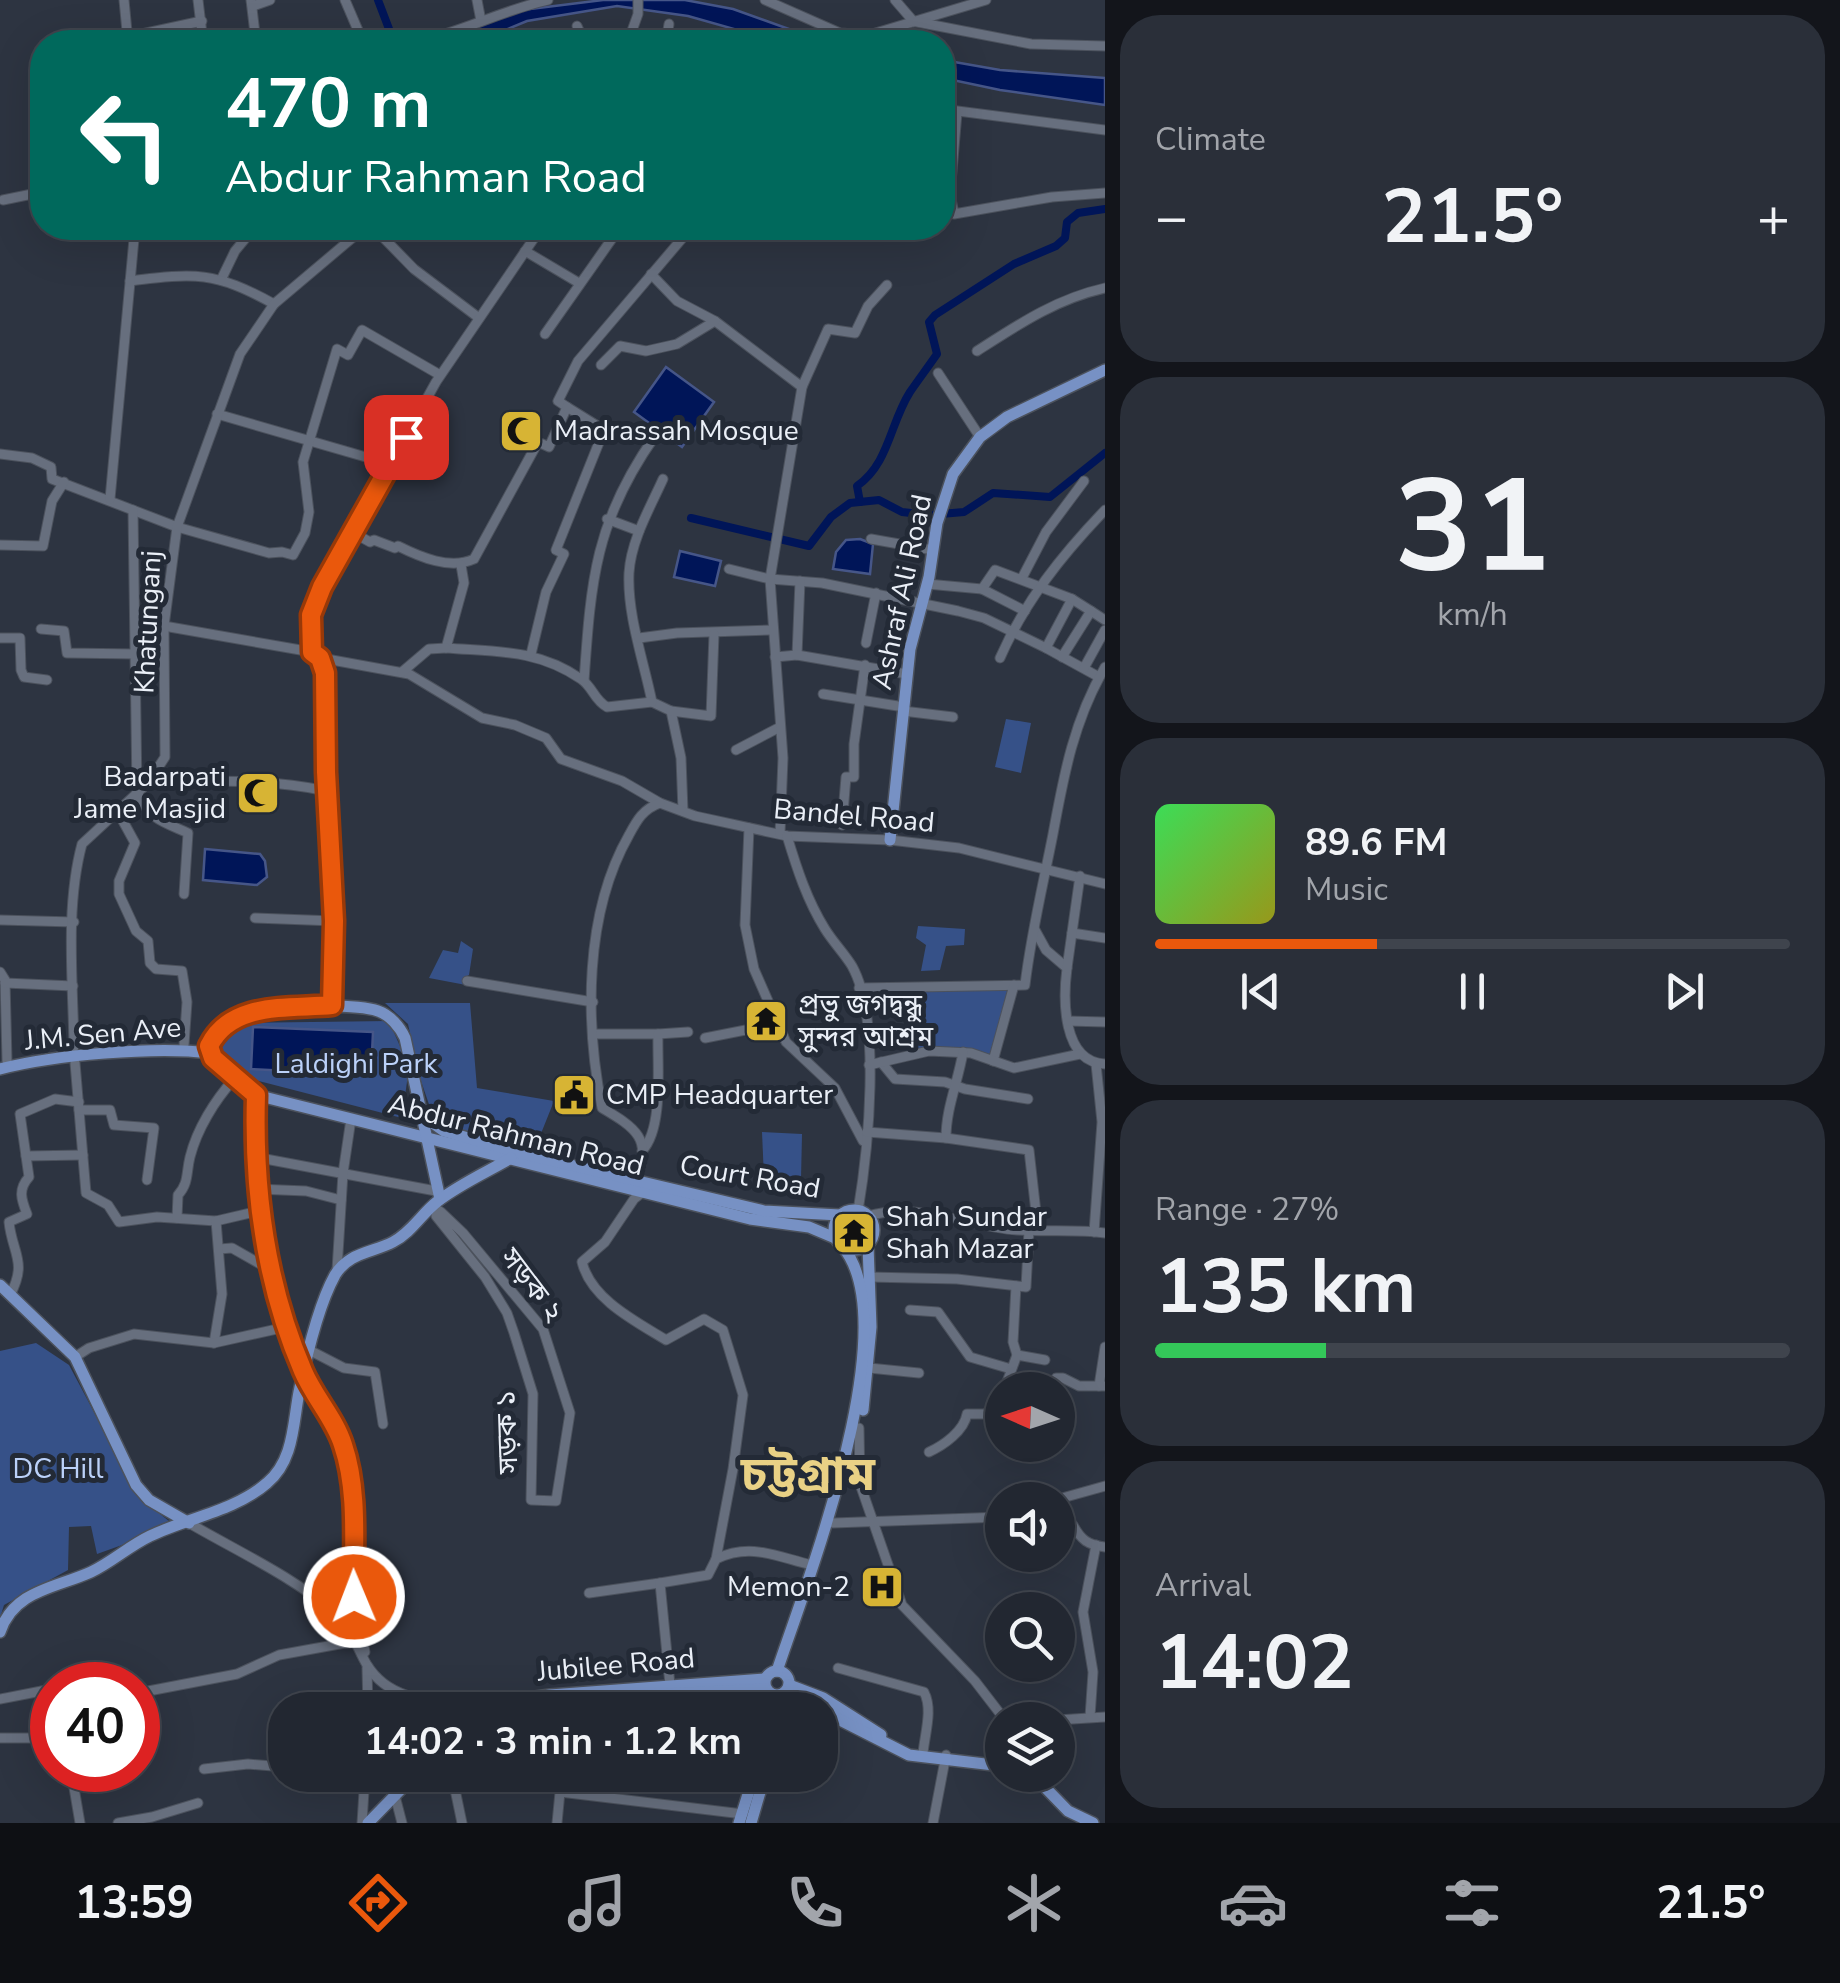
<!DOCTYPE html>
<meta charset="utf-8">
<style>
:root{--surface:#222731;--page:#2a2f39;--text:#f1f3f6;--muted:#a2a5ab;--line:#3f444d;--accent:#ea580c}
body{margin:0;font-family:"Nunito Sans","Noto Sans Bengali",sans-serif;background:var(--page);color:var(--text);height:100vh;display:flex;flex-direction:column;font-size:38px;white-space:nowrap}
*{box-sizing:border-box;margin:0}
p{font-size:32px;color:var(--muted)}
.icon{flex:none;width:55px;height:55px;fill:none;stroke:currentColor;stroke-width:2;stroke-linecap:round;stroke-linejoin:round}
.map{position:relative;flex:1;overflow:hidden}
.panel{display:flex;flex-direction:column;gap:15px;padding:15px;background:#13151b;width:735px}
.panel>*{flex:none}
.guide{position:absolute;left:30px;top:30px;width:925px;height:210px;border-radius:40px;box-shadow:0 10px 40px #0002,0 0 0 2px var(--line);background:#00695c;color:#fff;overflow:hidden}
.needle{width:65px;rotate:273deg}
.tools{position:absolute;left:985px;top:1372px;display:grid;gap:20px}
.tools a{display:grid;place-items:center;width:90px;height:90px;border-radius:50%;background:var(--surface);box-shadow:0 10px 40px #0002,0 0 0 2px var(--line);font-size:50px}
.speed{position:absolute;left:30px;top:1662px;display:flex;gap:20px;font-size:50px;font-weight:700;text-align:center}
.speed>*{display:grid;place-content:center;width:130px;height:130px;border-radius:50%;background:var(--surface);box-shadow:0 10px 40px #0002,0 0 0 2px var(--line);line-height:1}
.speed .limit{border:15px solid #d22;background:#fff;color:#111}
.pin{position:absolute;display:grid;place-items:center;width:85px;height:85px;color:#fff;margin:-42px;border-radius:20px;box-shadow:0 5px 15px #0006}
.me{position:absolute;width:110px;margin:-55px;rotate:359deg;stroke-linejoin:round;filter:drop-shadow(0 0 8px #0008)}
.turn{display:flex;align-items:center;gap:35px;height:210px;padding:0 30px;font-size:45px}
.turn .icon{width:130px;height:130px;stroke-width:2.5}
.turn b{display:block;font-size:70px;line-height:85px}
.big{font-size:75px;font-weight:700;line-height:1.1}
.panel .tile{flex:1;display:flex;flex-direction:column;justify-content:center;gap:15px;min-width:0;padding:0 35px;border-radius:40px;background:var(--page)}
.panel .dial{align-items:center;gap:0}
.dial b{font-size:130px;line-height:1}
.song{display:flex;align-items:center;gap:30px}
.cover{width:120px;height:120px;border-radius:15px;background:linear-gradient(135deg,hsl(130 70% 55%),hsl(60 70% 35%))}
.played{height:10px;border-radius:5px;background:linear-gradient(90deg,var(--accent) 35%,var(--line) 35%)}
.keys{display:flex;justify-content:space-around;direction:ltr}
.heat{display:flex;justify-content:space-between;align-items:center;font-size:55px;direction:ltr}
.charge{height:15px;border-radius:8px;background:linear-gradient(90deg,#34c759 27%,var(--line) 0)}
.trip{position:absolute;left:268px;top:1692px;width:570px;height:100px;border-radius:40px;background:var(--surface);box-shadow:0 10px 40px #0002,0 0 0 2px var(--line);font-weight:700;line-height:100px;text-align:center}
.tabs{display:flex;height:160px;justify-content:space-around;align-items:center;background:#0e1014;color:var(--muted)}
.tabs .icon{width:70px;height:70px}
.tabs .selected{color:var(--accent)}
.tabs b{font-size:45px;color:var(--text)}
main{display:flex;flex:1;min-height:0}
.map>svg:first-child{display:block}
.green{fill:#365188}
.water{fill:#001558;stroke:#465688;stroke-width:2.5}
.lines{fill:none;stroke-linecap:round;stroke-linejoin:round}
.canal{stroke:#001558;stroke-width:8}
.minor-casing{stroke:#4c525d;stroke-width:11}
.major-casing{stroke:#4c525d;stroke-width:14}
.minor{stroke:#676f7e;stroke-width:9}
.major{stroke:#7791c4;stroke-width:11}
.route-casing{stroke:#983908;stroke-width:25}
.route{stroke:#ea580c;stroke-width:18}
.labels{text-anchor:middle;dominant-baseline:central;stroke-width:10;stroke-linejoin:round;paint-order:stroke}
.poi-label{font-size:28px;fill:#eaeff7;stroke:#232a36;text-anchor:start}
.street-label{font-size:28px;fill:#eaeff7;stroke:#232a36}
.park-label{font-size:28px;fill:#bbd1f9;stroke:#232a36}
.town-label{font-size:48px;font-weight:bold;fill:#e9d185;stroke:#232a36}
</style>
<main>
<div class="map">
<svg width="1105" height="1823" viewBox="0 0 1105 1823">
<rect width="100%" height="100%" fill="#2d3441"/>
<g class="green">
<path d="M1006,719L1031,723L1021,773L995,767Z"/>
<path d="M918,926L965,929L964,945L946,946L940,970L921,971L926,945L916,938Z"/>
<path d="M461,941L473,949L469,975L463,978L466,985L429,978L443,950L458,953Z"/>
<path d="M920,990H1009L991,1056L956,1048L917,1050Z"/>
<path d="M385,1003H470L477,1088L554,1101L540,1136L519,1146L435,1122L420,1078L408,1024Z"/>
<path d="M389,1021L409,1067L402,1118L232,1074L219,1046L232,1023Z"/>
<path d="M762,1132L802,1134L801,1179L764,1178Z"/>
<path d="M36,1343L69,1365L139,1497L175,1526L97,1554L91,1526L69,1527L68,1570L4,1605L0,1618V1351Z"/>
</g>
<g class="water">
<path d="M603,0H685L733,9L825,42H780L688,16L617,6L527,21L476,42H436L514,11Z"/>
<path d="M943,60L1000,70L1105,78V105L1000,90L943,78Z"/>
<path d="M666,367L714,402L682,447L634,412Z"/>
<path d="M860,539L873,544L870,574L833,569L836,552L846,540Z"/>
<path d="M680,551L721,561L715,586L674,577Z"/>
<path d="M205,849L260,854L265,861L267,877L257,885L203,880Z"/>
<path d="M253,1027L373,1032L371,1075L251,1069Z"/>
</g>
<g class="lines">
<g class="canal">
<path d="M378,0L394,42"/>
<path d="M860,502L857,486C889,464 890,423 910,392C919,379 928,367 937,354L929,322L935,315L1014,264L1056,246L1065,238L1067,222L1078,213L1105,209"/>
<path d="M691,518L809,546L831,517L850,503L879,500L902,512L929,515L964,512L993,493L1050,497L1105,453"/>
</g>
<g class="minor-casing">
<g id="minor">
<path d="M124,0L128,42"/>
<path d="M198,0L203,42"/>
<path d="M251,0L256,42"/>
<path d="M345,0L363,42"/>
<path d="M477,0L481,21"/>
<path d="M765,0L840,33L869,35L986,0"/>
<path d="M895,0L914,22"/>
<path d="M253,6L270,0"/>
<path d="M917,22L1031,44L1105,46"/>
<path d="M577,26L584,42"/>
<path d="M128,37L202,21"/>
<path d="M417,42C462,32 503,10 548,0"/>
<path d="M628,42L638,14V0"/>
<path d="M666,42L669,24"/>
<path d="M942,109L1105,130"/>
<path d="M957,113L950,194L954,214L1052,197L1105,193"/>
<path d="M3,200L42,192"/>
<path d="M374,228L414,269L479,318"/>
<path d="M525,251L579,283"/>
<path d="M651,274L677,301L715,321L802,387"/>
<path d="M221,280L235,251L254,228"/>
<path d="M130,281C196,273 214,271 274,304"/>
<path d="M545,334L616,233"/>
<path d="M977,351C1019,324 1056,299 1105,288"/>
<path d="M601,365L620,346L646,351L677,344L715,321"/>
<path d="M938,373L980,437"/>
<path d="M217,414L390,464"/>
<path d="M0,454L32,458L51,467L52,479L177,527L269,553L282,552L293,555L305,533L309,512L303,462L337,349L348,355L362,330L440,375"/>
<path d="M663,479C650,508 631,540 629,573C627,615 644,662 652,702L671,711L681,758L683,811"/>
<path d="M110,499L135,228"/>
<path d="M133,510L137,793C151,820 161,821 188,833L184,894"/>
<path d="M607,519L639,531"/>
<path d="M352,532L370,542L374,540L395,548L398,546C420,557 450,570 474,559L538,442L549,447L567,407L558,401L578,361L691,228"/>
<path d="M871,539L933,550"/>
<path d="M0,545L43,546L52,501L64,482"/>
<path d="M461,565L464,583L446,648C497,652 537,649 581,679C593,687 594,700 607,707L652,702"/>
<path d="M729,569L770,579L822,583L958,611L984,618L1046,648"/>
<path d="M1022,578L1046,532L1084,481"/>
<path d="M927,584L982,589L995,570L1072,599L1046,648L1099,677"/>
<path d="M982,589L1025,611"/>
<path d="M1091,611L1105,620"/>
<path d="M164,626L312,652L321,658L409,674L482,718L515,725L546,738L561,759L622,781L660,803L695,816L787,836L890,840L959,848L1105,884"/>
<path d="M41,629L64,631L67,653L136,654"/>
<path d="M0,638H20L21,670L24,677L47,680"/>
<path d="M639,638L677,633L773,630"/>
<path d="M866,643L876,593"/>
<path d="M312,652L311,615L322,587L436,382L541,228"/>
<path d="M531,654L546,592L564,554L556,550L604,430L567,407"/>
<path d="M797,655L800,581"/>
<path d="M775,657L797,655L907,674"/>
<path d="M1062,657L1091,611L1072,599"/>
<path d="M321,658L325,673C326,784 337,894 332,1005"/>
<path d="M1000,658C1025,601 1062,555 1105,510"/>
<path d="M1084,668L1105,630"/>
<path d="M402,672L429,649L446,648"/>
<path d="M584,681C591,580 595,521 655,436"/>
<path d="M823,694L904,707"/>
<path d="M671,711L711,716L714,634"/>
<path d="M903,711L953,717"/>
<path d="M736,750L780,727"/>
<path d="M148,783C209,781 267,778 327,791"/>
<path d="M118,812L135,843L119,881V894L136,931L148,941L150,963L156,969L182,971L187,1002L184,1045"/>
<path d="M842,825L846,777H854V744L865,665"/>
<path d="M749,828L745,925L754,969L786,1042L835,1088L863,1141"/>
<path d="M780,834L783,758L770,579L802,387L828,329L855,333L868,306L887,285"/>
<path d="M787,836C797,869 807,900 825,929C833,942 844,953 852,966C882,1020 868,1151 858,1211"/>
<path d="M255,918L334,921"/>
<path d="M0,920L74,922"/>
<path d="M1035,930L1046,950L1067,968C1063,999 1062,1062 1105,1064"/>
<path d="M1072,933L1105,938"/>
<path d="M1067,968L1080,876"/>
<path d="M0,972L5,980L7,1061"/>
<path d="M467,981L593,1002"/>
<path d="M5,983L73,986"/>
<path d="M859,988L1025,985C1031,934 1043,885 1053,834C1064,774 1074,720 1105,667"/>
<path d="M1068,1021L1105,1022"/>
<path d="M594,1034H658C657,1065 664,1128 642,1151"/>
<path d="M658,1034L688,1032"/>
<path d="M705,1038L776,1024"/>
<path d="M74,1047C73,982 65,907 82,844L148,783L165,757L164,626L177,527L240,354L274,304L364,228"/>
<path d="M993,1061L1014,985"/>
<path d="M881,1062L895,1079L945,1082L965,1089L1028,1099"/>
<path d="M75,1063L86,1193L108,1205L119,1222L157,1217L216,1221L259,1211"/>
<path d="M869,1065L929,1051L971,1053L1014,1068L1080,1054"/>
<path d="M79,1110H110L114,1125L154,1128L147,1180"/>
<path d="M867,1132L946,1138L1029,1150L1038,1230"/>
<path d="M946,1138C946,1108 958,1082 963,1052"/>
<path d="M26,1156L83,1155"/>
<path d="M255,1157L436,1191"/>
<path d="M635,1181C655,1139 634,1127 602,1108C585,1022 584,914 629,835C637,820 643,809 660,803"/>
<path d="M257,1189L306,1191L341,1200"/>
<path d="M643,1192L634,1199L605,1242L582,1262C591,1299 635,1321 666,1340L704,1319L723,1330L743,1395L733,1469L716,1559"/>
<path d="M432,1206L441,1212L436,1216L485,1277L507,1313L514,1333L533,1394L531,1500L556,1501L570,1413L543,1329L463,1233L441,1212"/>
<path d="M868,1216C916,1201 969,1227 1017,1230C1047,1232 1076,1229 1105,1233"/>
<path d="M177,1218L178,1195C189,1183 186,1173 190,1157C197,1129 215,1100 234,1079"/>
<path d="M1094,1232L1102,1122L1096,1064"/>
<path d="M219,1249L232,1248L269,1269"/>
<path d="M337,1270L343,1173L351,1119"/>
<path d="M869,1277L957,1279L1026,1287L1029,1230"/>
<path d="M10,1295C28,1262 12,1253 9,1222L27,1214C21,1199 18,1189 29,1177L20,1114L55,1099L79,1102"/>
<path d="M910,1310L938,1312L970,1357L1011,1369"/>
<path d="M214,1343L222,1294L216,1221"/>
<path d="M1105,1347L1099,1386H1105"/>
<path d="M311,1351L344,1368L375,1372L383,1424"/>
<path d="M1017,1355L1045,1360"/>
<path d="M75,1357L89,1348L134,1334L214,1343L286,1327"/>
<path d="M869,1368L919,1373"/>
<path d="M304,1375L343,1444L352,1489L354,1597L365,1652"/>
<path d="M1004,1390L1017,1355L1013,1342L1016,1286"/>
<path d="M1048,1390L1056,1378H1063L1079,1386H1099"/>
<path d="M859,1428L860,1484L902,1605L975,1681L1005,1720"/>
<path d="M929,1452C944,1445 964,1431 967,1414H986L1002,1393"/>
<path d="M1055,1500L1105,1486"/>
<path d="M1058,1522L1073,1525C1081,1540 1088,1545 1105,1547"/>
<path d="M189,1523C237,1551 292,1576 335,1613C351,1627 357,1648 367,1665C392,1705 438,1700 479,1705"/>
<path d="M833,1523L1002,1517"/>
<path d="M589,1593L660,1583"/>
<path d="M367,1668L368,1710"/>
<path d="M838,1668L924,1692C933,1709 925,1733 923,1753"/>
<path d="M72,1685L92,1681L96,1685"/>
<path d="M670,1685L660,1583L708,1575L716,1559C751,1542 777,1557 812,1565"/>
<path d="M138,1693L237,1674L279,1655L356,1641"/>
<path d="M0,1699L52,1689"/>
<path d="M1090,1717L1093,1672L1083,1612L1096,1545"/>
<path d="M1057,1720L1105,1717"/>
<path d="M0,1738H52"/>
<path d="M204,1769L248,1764L285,1767"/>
<path d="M71,1770L80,1823"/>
<path d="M452,1775L462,1823"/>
<path d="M393,1788L402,1823"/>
<path d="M560,1792L743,1814"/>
<path d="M118,1823L152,1817L198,1803"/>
<path d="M362,1823L365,1775"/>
<path d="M557,1823L560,1792L558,1775"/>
<path d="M933,1823L946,1755"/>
</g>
</g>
<g class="major-casing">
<g id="major">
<path d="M890,840L910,649L929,577L937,523L953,474L980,437L1007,417L1105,370"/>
<path d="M210,1042L213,1058L256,1095L750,1219L809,1227L835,1238"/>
<path d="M210,1042C218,1032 226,1021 238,1015C260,1005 355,1003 378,1011C390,1015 400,1027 405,1038L440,1199"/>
<path d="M0,1069C54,1055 155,1046 210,1053"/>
<path d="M256,1095C252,1197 268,1280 304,1375"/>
<path d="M423,1116L444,1131L520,1153L764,1211L840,1215"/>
<circle cx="854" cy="1230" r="20"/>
<path d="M0,1285L75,1357L136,1485L149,1500L189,1523"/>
<path d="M863,1410L871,1327L868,1245"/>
<path d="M0,1632C14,1590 56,1588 91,1572C112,1562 129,1546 150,1536C187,1518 235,1511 267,1483C294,1461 293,1423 299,1392C306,1358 319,1304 335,1275C349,1252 372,1253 393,1242C412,1232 422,1213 438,1201C460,1184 487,1172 511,1158"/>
<circle cx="777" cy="1683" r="12"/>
<path d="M777,1671C807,1581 907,1326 843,1247"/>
<path d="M789,1685L823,1698L881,1735"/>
<path d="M785,1692L909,1755L1002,1766"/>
<path d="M473,1710L479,1705L550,1695L765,1679"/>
<path d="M514,1710L644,1695L766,1689"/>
<path d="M782,1710V1695"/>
<path d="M1033,1775L1068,1811L1093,1823"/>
<path d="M368,1823L415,1775"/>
<path d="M739,1823L754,1775"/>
<path d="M751,1823L765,1775"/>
</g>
</g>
<use href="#minor" class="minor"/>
<use href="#major" class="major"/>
</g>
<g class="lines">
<g class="route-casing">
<path id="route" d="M354,1597C353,1548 359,1492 343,1445C335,1419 314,1397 303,1371C265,1283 253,1190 256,1095L213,1058L209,1046C231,1001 289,1009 332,1005L334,921L326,772L325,673L320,658L312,652L311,615L322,587L406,437"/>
</g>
<use href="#route" class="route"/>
</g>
<defs>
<g id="mosque-square" transform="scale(2.25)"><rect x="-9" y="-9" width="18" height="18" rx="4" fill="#d7b434" stroke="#232a36"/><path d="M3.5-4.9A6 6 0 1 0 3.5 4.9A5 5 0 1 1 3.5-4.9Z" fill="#111"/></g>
<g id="temple-square" transform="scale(2.25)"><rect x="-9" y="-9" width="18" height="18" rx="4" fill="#d7b434" stroke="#232a36"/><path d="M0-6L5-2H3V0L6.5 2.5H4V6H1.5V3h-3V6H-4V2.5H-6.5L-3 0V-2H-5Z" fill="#111"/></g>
<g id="civic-square" transform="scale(2.25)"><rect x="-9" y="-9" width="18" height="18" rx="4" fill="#d7b434" stroke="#232a36"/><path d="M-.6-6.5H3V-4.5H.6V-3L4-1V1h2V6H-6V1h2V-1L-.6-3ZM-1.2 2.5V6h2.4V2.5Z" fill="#111"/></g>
<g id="hospital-square" transform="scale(2.25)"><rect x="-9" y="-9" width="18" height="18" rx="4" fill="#d7b434" stroke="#232a36"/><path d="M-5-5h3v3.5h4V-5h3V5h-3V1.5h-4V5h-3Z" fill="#111"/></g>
</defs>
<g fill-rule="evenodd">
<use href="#mosque-square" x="521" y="431"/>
<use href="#mosque-square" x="258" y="793"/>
<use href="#temple-square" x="766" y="1021"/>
<use href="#civic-square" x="574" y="1095"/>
<use href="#temple-square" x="854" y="1233"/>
<use href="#hospital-square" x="882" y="1587"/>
</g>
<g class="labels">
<g class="poi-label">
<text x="554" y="431">Madrassah Mosque</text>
<text x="226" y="777" text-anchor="end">Badarpati<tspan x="226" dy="32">Jame Masjid</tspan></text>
<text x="798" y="1005">প্রভু জগদ্বন্ধু<tspan x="798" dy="32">সুন্দর আশ্রম</tspan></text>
<text x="606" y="1095">CMP Headquarter</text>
<text x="886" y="1217">Shah Sundar<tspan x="886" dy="32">Shah Mazar</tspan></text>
<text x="850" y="1587" text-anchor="end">Memon-2</text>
</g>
<g class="street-label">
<text transform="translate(902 592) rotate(-78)">Ashraf Ali Road</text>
<text transform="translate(148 622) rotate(-87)">Khatunganj</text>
<text transform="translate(854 816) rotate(5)">Bandel Road</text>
<text transform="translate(103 1034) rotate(-5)">J.M. Sen Ave</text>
<text transform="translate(516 1135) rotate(14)">Abdur Rahman Road</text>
<text transform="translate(750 1177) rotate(10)">Court Road</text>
<text transform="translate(532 1285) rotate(53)">সড়ক ২</text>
<text transform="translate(507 1432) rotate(-92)">সড়ক ১</text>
<text transform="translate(616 1665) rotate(-5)">Jubilee Road</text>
</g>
<g class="park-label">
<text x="356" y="1064">Laldighi Park</text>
<text x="58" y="1469">DC Hill</text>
</g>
<g class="town-label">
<text x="808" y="1474">চট্টগ্রাম</text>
</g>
</g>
</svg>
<div class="tools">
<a><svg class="needle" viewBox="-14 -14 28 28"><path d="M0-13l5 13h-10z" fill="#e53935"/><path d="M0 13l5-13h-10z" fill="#a2a5ab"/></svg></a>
<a><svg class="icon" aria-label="sound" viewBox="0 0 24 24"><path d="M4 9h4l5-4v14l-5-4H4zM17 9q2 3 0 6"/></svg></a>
<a><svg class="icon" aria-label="search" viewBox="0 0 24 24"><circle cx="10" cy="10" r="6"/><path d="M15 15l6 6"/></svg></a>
<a><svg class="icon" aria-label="layers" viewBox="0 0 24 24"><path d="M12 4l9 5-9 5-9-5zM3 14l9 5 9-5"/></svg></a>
</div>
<div class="speed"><div class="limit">40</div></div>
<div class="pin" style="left:406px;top:437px;background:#d93025"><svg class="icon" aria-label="arrive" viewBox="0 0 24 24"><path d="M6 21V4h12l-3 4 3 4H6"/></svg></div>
<svg class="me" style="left:354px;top:1597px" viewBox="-20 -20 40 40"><circle r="17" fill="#ea580c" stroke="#fff" stroke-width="3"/><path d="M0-11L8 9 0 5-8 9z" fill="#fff"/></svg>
<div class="trip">14:02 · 3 min · 1.2 km</div>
<div class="guide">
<div class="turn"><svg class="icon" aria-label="left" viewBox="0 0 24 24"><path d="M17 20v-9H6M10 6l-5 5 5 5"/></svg><div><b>470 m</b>Abdur Rahman Road</div></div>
</div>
</div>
<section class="panel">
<div class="tile"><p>Climate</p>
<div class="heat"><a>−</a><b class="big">21.5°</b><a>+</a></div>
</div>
<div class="tile dial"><b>31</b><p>km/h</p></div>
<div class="tile">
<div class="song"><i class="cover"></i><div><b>89.6 FM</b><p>Music</p></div></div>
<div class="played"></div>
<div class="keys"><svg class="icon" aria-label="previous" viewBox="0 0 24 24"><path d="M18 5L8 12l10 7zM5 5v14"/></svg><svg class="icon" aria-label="pause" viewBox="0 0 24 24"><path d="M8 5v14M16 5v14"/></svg><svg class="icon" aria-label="next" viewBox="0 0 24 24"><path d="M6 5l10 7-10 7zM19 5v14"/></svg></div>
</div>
<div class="tile"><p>Range · 27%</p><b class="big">135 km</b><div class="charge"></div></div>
<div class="tile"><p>Arrival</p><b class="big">14:02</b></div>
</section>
</main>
<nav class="tabs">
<b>13:59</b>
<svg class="icon selected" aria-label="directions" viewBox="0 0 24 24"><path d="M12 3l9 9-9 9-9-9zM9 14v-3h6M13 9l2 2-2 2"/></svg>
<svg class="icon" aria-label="music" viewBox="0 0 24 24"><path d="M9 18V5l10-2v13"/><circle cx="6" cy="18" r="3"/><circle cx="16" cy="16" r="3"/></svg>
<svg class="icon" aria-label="phone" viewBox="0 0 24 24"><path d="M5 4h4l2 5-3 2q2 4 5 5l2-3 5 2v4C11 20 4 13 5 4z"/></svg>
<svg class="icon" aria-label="climate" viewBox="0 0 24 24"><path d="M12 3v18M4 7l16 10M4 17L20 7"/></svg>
<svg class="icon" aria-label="car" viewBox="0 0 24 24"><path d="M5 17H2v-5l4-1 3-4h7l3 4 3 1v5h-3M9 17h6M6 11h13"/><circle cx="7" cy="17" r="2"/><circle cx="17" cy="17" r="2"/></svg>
<svg class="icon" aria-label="filters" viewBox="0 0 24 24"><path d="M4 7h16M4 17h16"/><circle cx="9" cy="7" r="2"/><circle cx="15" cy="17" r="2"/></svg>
<b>21.5°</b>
</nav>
